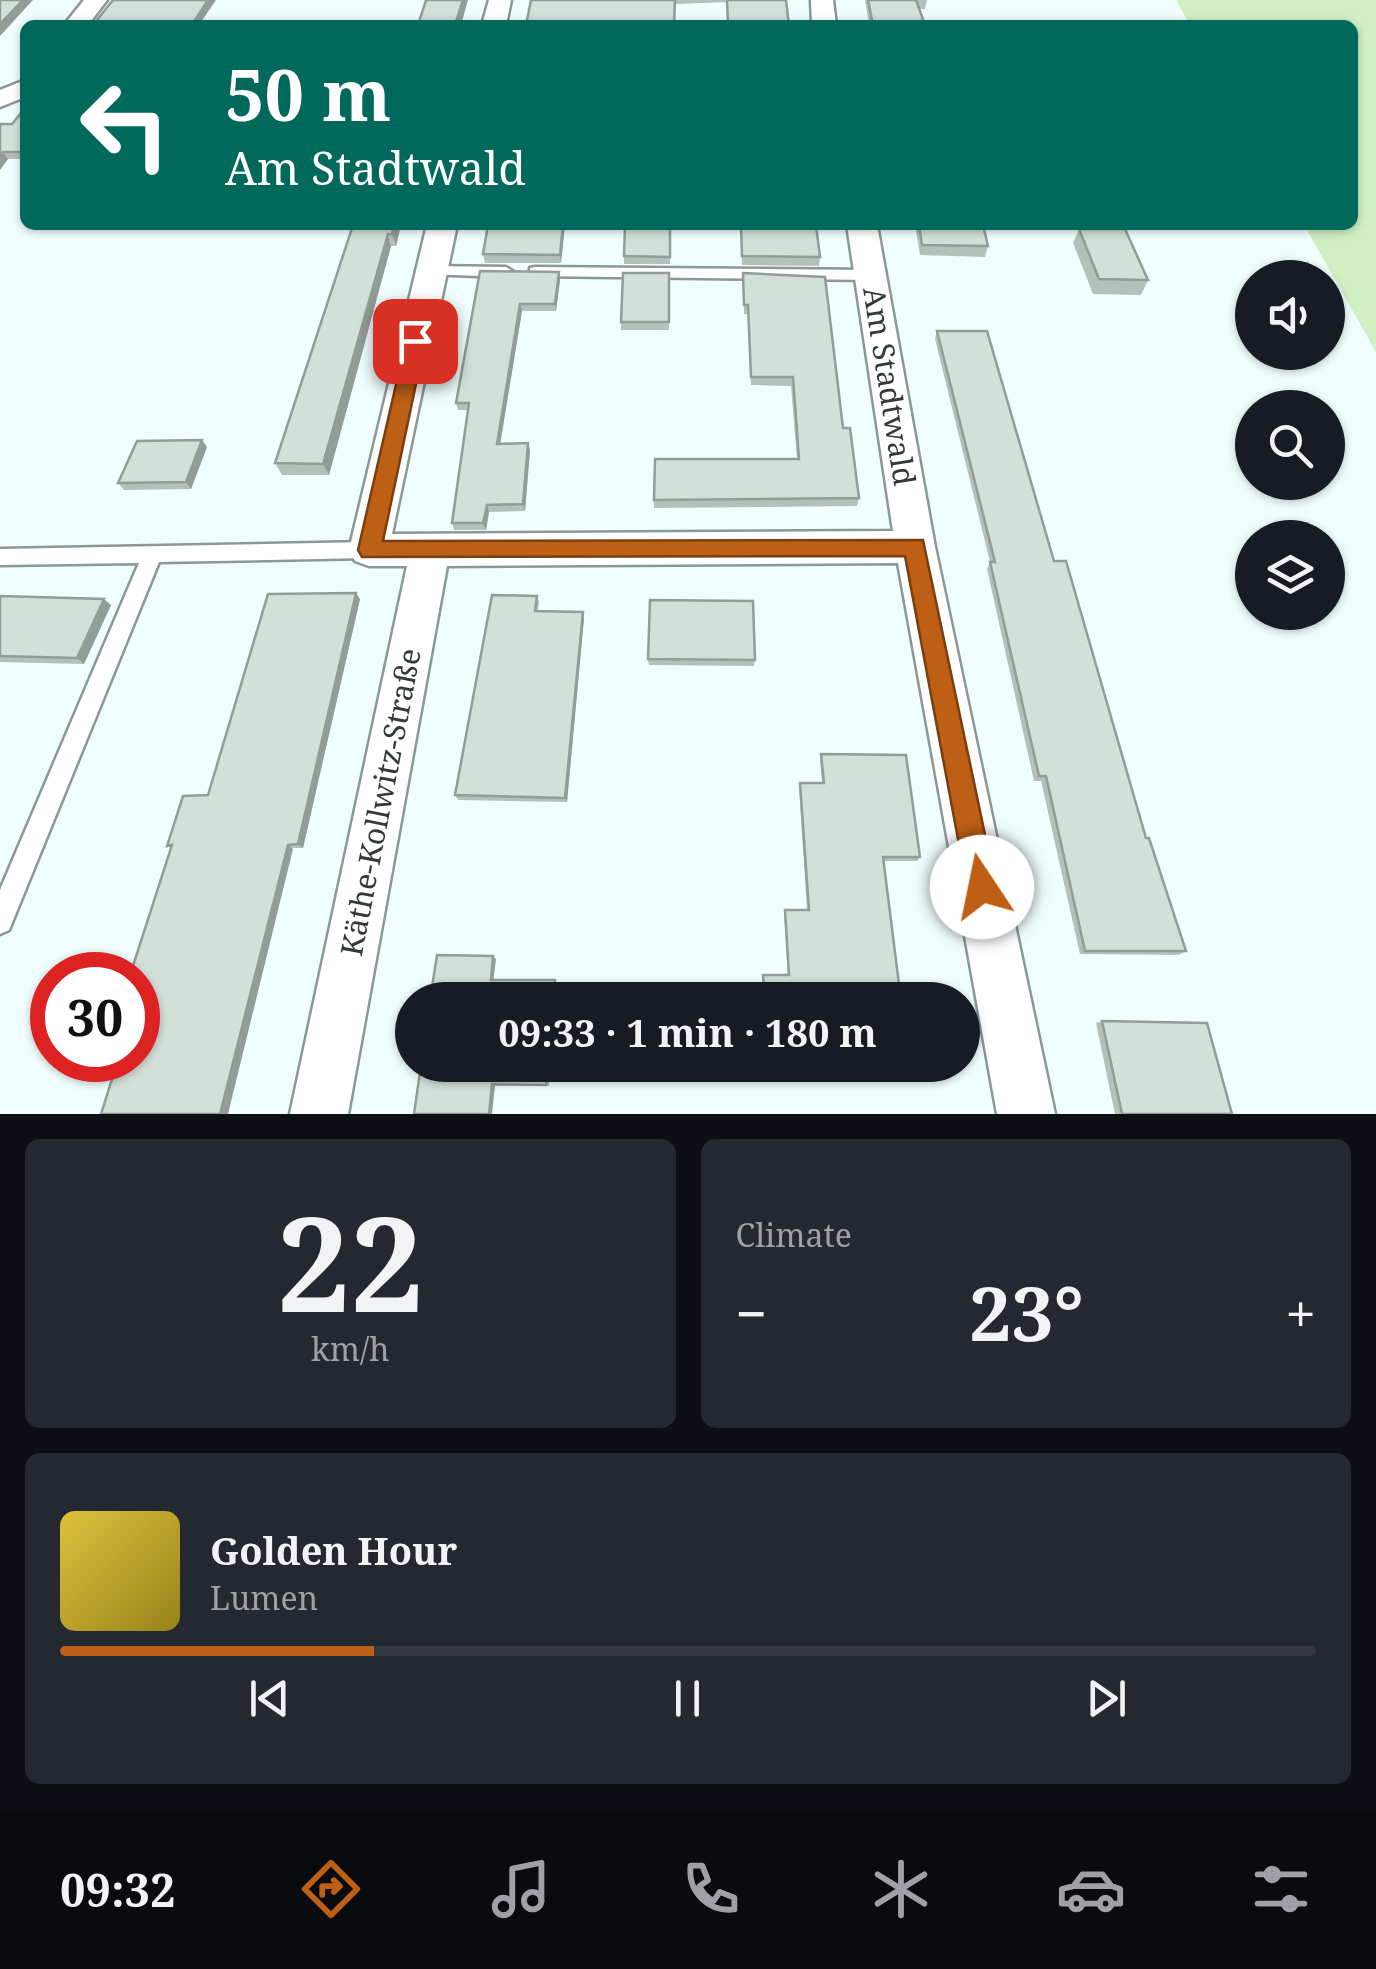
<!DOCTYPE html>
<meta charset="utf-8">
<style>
:root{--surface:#171b24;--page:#242831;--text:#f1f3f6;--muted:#9ea1a6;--line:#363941;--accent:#bd5f15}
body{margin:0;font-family:"Noto Serif",serif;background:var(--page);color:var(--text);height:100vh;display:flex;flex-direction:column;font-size:38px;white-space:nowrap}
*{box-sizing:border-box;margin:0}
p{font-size:32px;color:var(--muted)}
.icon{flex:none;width:55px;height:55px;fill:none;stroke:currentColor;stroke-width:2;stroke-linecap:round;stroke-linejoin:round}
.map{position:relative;height:1114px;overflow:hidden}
.drawer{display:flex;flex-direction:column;gap:25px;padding:25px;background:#0d0f14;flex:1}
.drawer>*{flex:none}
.banner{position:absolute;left:20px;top:20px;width:1338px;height:210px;border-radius:15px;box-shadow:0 2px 8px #0004;background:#00695c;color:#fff;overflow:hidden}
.controls{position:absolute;left:1235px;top:260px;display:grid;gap:20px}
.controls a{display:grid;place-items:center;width:110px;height:110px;border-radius:50%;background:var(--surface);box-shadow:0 2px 8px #0004;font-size:50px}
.speed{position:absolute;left:30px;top:952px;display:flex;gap:20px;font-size:50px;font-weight:700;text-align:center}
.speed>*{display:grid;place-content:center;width:130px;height:130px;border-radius:50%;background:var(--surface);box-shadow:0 2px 8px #0004;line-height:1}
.speed .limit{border:15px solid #d22;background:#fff;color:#111}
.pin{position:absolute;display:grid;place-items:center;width:85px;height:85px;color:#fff;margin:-42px;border-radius:20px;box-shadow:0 5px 15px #0006}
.me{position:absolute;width:110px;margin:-55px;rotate:349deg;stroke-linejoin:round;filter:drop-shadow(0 0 8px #0008)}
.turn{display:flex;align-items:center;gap:35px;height:210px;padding:0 40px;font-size:45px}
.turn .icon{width:130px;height:130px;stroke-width:2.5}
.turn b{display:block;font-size:70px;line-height:85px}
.big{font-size:75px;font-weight:700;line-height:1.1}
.drawer .widget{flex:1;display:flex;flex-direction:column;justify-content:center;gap:15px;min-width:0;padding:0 35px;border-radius:15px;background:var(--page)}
.drawer .dial{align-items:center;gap:0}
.dial b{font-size:130px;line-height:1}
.song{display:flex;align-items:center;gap:30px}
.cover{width:120px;height:120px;border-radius:15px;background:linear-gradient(135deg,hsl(50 70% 55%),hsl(50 70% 35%))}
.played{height:10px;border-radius:5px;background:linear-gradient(90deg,var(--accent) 25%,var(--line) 25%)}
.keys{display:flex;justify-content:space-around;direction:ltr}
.heat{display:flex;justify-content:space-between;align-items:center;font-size:55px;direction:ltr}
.drawer .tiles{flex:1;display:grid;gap:25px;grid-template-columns:1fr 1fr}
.widget:last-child{grid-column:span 2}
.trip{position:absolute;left:395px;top:982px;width:585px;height:100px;border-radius:50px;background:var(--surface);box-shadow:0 2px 8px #0004;font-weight:700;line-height:100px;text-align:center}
.dock{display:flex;height:160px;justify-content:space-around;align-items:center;background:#090b0e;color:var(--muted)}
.dock .icon{width:70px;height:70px}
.dock .on{color:var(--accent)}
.dock b{font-size:45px;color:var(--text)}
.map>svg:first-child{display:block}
.green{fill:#d0f0c4}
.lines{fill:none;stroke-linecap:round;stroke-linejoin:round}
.lane-casing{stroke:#8b9898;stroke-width:5}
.street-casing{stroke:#8b9898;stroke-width:5}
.lane{fill:#fff;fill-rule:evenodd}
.street{fill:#fff;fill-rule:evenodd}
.wall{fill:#b5c0bb}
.shaded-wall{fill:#949c98}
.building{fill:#d3dfd9;stroke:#949c98;stroke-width:2.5}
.route{fill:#bd5f15;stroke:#7b3e0e;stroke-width:2.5}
.labels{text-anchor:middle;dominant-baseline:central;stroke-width:8;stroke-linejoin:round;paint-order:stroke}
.street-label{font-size:30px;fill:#333838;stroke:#fff}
</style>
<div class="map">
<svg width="1376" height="1114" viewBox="0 0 1376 1114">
<rect width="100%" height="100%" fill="#f0fffe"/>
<path class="green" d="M1176,0H1376V352L1304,225H1352V25H1190Z"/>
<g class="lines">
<g class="lane-casing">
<g id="lane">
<path d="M430,266L506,267L514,272L506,277L425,274L422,271Z"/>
<path d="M535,267L873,270L881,275L873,280L530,276V268Z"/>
<path d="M369,542L376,544L379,550L376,556L369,558L159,562L9,930L0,934V890L139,563L0,565V549Z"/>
</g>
</g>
<g class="street-casing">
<g id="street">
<path d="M84,0H107L88,25H64Z"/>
<path d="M489,0H511L506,25H482Z"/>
<path d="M811,0H833L836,25H812Z"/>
<path d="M25,80V97L0,107V90Z"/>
<path d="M427,225H457L392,534L893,531L847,225H877L935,547L1055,1114H997L898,563L447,566L348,1114H290L407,566H369L355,561L349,550Z"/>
</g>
</g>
<use href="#lane" class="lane"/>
<use href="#street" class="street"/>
</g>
<g class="wall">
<path d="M113,0L199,25H93Z"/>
<path d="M531,0H786L675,4Z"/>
<path d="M865,0H927L925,9H919L925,25H869Z"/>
<path d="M25,108V159H8L0,170V124H12Z"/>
<path d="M353,225H401L396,246H391L329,475H282L275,463Z"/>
<path d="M488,225H565L561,263H485L483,254Z"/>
<path d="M670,225V264H624V256Z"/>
<path d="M741,225L820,257L819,266L742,265Z"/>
<path d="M915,225H983L988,246L985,257L920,255Z"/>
<path d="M1079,229L1148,280L1141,295L1093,294L1073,243Z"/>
<path d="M480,271L560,280L556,311H522L500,444L530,450L525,511L489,512L486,530H454L452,523L468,410H458L456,403Z"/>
<path d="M669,273V330H621V322Z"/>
<path d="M743,273L843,428L859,498L857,506L654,508V500L797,459L791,386L751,385L748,314H744Z"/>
<path d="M937,331L1054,561L1146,838L1186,951L1179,955L1080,954L1041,781H1034L987,569L990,562L935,339Z"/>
<path d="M207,447L191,489L124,490L118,483Z"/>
<path d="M0,596L111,605L84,664L0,662Z"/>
<path d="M537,596L539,602L538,611L583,612L584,618L567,802L458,800L455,795Z"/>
<path d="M360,599L303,848H171L167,846L208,795Z"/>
<path d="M648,659L755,660L754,666L649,665Z"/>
<path d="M821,754L920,857L917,861H883L901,1000H764L763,975H788L784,914L785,910H807L799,788L800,783H822L820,760Z"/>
<path d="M1102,1021L1232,1114H1115L1096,1023Z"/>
<path d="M421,1065H550L549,1086H495Z"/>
<path d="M767,1065H910L911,1074L907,1075L768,1077Z"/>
</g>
<g class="shaded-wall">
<path d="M23,0H33L0,36V24Z"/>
<path d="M208,0H216L199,25H193V23Z"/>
<path d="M463,0H468L461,25H455Z"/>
<path d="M3,152L8,159L0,170V156Z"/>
<path d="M394,225H401L396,246L392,234Z"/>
<path d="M563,225H565L561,263L560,255Z"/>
<path d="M388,234L391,246L329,475L323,464Z"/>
<path d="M559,272L560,280L556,311L555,304Z"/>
<path d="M520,304L522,311L499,451L497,444Z"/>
<path d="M202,440L207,447L191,489L186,482Z"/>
<path d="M528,443L530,450L525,511L523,504Z"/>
<path d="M487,505L489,512L486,530L483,523Z"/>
<path d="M356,593L360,599L303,848L298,844Z"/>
<path d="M104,599L111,605L84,664L77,658Z"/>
<path d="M583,612L584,618L567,802L565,798Z"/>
<path d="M288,845L293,849L228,1114H220Z"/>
<path d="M493,956L496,959L493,983L491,980Z"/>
<path d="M492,1084L495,1086L492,1114H489Z"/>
</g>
<g class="building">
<path d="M0,0H23L0,24Z"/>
<path d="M113,0H208L193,23L93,25Z"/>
<path d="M426,0H463L455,25H418Z"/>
<path d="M531,0H675L674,25H526Z"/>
<path d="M727,0H786L789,25H728Z"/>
<path d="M868,0H916L925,25H873Z"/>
<path d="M25,108V152H3L0,156V124H12Z"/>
<path d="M353,225H394L392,234H388L323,464L275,463Z"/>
<path d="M488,225H563L560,255L483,254Z"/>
<path d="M625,225H670V257L624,256Z"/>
<path d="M741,225H816L820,257L742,256Z"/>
<path d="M919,225H983L988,246L922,245Z"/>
<path d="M1079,229H1125L1148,280L1099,279Z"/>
<path d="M480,271L559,272L555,304H520L497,444L528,443L523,504L487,505L483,523H452L469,403H456Z"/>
<path d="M623,273H669V322H621Z"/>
<path d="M743,273L825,277L843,428H850L859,498L654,500L655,459H799L793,377H751L748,305H744Z"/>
<path d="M937,331H987L1054,561H1066L1146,838H1149L1186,951H1085L1046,776H1039L990,562H995Z"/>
<path d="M202,440L186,482L118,483L137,441Z"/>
<path d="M356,593L298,844L288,845L220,1114H101L118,1060H138V975H130L172,845L167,846L183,796L208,795L268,594Z"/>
<path d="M492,595L537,596L535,611L583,612L565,798L455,795Z"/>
<path d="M0,596L104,599L77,658L0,656Z"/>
<path d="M650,600L753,601L755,660L648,659Z"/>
<path d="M821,754L906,755L920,857H883L901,1000H765L763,975H789L785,910H809L800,783H824Z"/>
<path d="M437,955L493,956L491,980H555L553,1000H430Z"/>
<path d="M1102,1021L1207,1023L1232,1114H1122Z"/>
<path d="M421,1065H548L546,1085L492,1084L489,1114H414Z"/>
<path d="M768,1065H910L911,1074L769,1075Z"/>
</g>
<path class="route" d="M415,334L425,341L383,541L923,540L996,887L992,897L982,901L971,897L967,887L905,556L362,557L358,550L406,341Z"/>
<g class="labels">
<g class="street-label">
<text transform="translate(890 386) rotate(81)">Am Stadtwald</text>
<text transform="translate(380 802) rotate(-79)">Käthe-Kollwitz-Straße</text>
</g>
</g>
</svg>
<div class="controls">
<a><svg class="icon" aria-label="sound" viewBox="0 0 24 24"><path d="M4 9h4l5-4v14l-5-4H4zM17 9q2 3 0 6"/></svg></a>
<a><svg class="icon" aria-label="search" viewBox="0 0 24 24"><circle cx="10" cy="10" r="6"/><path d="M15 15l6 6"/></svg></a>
<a><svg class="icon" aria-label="layers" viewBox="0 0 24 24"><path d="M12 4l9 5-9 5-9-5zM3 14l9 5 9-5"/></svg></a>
</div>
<div class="speed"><div class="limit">30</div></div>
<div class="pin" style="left:415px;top:341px;background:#d93025"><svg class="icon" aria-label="arrive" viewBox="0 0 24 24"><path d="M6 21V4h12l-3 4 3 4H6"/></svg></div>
<svg class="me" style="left:982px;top:887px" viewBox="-20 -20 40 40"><circle r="19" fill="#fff"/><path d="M0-13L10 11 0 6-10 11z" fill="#bd5f15"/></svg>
<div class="trip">09:33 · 1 min · 180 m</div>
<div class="banner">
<div class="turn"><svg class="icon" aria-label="left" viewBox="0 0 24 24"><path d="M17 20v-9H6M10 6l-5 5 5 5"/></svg><div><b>50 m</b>Am Stadtwald</div></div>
</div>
</div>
<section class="drawer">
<div class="tiles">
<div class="widget dial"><b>22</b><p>km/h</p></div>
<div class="widget"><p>Climate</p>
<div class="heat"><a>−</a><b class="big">23°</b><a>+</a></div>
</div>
<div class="widget">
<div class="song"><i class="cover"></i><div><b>Golden Hour</b><p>Lumen</p></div></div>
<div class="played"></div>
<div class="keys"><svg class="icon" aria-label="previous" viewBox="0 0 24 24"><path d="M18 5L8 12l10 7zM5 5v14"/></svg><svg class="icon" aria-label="pause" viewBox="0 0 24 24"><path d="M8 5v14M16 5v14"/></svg><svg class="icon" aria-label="next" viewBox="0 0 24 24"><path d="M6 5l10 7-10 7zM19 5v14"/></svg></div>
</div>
</div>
</section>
<nav class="dock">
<b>09:32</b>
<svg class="icon on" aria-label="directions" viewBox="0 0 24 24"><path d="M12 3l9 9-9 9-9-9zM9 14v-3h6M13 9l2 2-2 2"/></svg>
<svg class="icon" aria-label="music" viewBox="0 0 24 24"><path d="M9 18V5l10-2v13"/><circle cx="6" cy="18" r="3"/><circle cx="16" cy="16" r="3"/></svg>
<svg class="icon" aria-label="phone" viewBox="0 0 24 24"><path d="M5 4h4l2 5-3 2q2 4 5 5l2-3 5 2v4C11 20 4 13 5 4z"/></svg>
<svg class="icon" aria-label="climate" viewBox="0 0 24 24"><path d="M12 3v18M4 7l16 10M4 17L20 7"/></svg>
<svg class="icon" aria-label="car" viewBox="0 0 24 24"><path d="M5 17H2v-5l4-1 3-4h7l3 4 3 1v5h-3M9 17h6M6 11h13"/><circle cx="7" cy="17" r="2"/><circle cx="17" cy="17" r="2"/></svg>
<svg class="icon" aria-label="filters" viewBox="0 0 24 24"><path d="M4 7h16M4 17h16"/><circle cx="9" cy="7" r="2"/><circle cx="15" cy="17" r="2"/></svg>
</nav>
